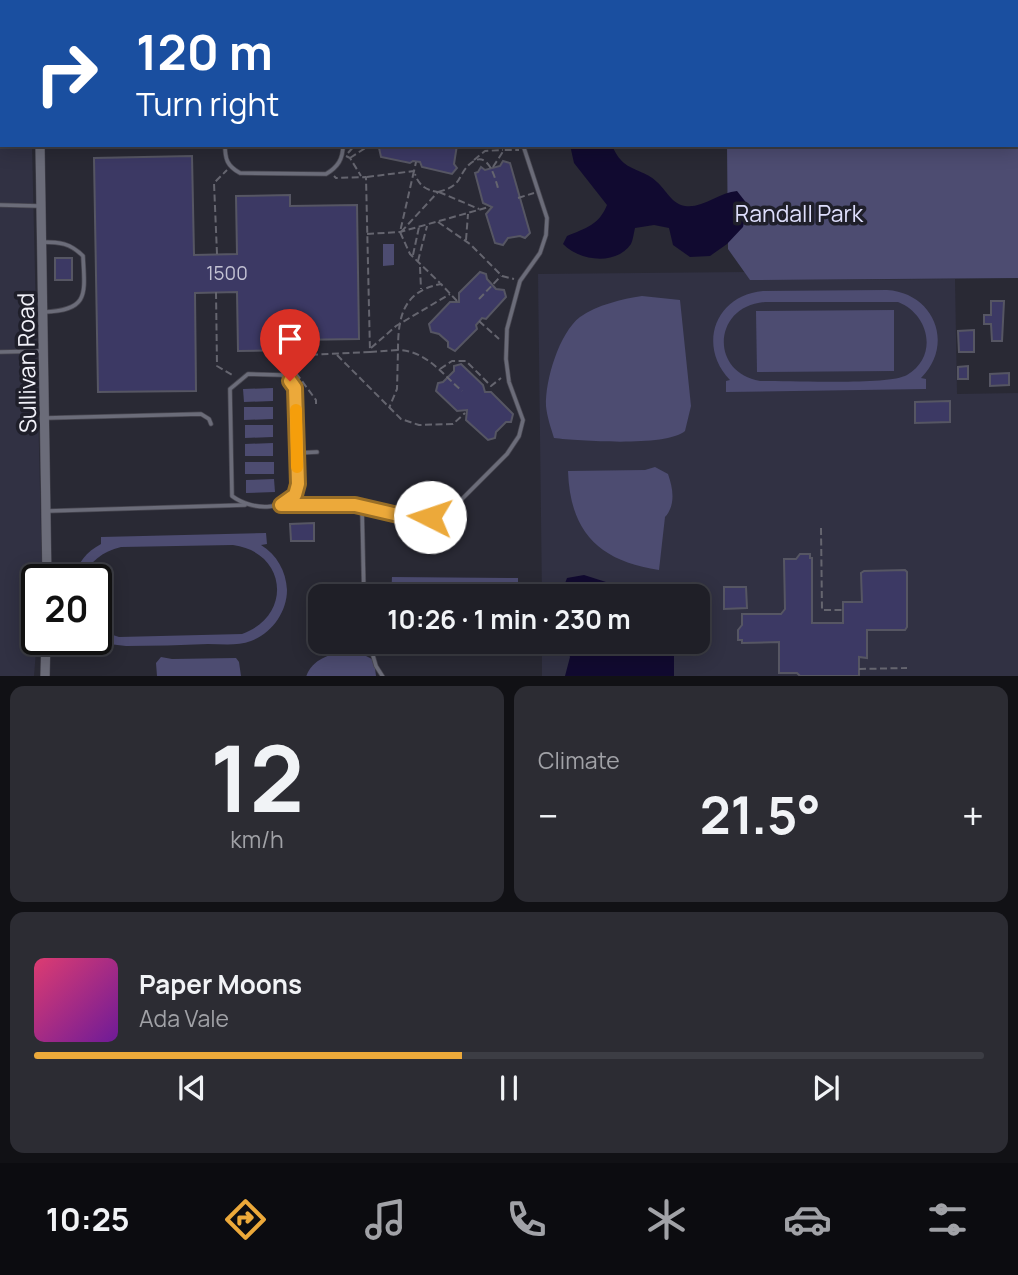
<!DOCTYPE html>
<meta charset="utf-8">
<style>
:root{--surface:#1f1f27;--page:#2c2c33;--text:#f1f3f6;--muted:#a1a2a7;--line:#3c3d44;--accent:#eca93a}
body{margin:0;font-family:Manrope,sans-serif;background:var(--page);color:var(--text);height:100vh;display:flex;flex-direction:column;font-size:26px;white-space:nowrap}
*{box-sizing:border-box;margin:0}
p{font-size:23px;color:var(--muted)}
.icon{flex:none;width:38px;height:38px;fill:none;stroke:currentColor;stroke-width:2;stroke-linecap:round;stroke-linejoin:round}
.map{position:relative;height:676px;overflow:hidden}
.side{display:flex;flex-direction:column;gap:10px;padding:10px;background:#111115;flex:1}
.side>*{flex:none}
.hud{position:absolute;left:0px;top:0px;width:1018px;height:147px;box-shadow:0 4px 18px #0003,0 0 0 2px var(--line);background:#1a4fa0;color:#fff;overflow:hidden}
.speed{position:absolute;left:21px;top:564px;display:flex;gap:14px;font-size:35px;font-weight:700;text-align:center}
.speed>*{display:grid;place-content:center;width:91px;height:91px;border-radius:50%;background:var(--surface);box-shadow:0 4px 18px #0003,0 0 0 2px var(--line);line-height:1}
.speed .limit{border:4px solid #111;border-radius:10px;background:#fff;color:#111}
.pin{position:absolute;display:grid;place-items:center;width:60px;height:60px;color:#fff;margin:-72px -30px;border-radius:50% 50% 50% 0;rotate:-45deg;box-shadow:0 0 7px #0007}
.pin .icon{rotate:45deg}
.me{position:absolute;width:77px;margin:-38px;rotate:274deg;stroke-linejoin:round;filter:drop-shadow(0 0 5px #0008)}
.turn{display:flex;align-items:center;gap:24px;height:147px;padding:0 21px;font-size:32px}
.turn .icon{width:91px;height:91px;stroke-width:2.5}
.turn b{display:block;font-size:49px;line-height:60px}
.big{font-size:52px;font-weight:700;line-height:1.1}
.side .card{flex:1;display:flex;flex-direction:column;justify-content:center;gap:10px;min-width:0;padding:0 24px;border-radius:14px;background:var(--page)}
.side .dial{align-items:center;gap:0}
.dial b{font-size:91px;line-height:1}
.song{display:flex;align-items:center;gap:21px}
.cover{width:84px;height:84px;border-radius:10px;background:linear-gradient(135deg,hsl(340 70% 55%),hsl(280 70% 35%))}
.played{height:7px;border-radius:4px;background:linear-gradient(90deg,var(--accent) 45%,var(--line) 45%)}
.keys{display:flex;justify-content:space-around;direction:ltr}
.heat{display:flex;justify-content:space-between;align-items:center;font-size:38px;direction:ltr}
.side .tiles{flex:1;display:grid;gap:10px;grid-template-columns:1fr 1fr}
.card:last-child{grid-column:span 2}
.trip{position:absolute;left:308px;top:584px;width:402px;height:70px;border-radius:14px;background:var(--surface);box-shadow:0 4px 18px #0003,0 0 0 2px var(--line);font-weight:700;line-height:70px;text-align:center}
.dock{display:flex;height:112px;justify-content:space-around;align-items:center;background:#0c0c10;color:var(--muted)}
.dock .icon{width:49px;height:49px}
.dock .selected{color:var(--accent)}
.dock b{font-size:32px;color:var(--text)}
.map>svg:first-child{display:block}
.built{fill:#313143}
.green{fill:#4d4c71;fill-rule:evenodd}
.water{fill:#110a30}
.building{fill:#3c3964;stroke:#565663;stroke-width:2}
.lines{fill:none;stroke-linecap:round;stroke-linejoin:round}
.lane-casing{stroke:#484751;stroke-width:5}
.secondary-casing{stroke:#484751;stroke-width:10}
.path{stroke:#65656f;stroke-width:2;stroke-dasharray:7 3.5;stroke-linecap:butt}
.lane{stroke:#6b6c79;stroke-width:3.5}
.secondary{stroke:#6b6c79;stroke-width:9}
.route-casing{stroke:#996e26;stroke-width:18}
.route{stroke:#eca93a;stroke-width:12}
.slow{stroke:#f59e0b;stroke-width:12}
.labels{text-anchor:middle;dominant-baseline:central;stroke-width:7;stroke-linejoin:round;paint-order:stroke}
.number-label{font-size:19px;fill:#c4c3d4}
.park-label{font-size:23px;fill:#ddddfb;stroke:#1f1f2a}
.street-label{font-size:23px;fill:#f1f1f9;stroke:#1f1f2a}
</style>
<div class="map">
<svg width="1018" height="677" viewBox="0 0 1018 677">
<rect width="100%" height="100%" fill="#292934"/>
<g class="built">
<path d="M0,96L2,145H32L42,577V579H37V639L34,676H0Z"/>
<path d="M745,272L751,280L955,279L957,394L1018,393V676H542V642H698V597H542L538,274Z"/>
</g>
<g class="green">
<path d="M446,0H593V2H447Z"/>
<path d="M726,0H1018V278L750,280L728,249L727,145H1017V2Z"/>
<path d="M383,244H394V265L383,266Z"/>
<path d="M887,290C934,293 955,344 921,378L926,379V389L726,392V381L730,380C697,346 715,295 763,291ZM765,302H898C929,314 939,356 907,375C887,386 789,380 760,381C709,372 713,306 765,302Z"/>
<path d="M642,296L680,300L691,406L685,431C667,447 580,441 554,438C551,428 547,417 546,406C545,381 559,333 580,317C597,305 622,299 642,296Z"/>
<path d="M894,310V371L757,372L756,311Z"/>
<path d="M273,388V401L244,402L243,389Z"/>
<path d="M244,407H273V419L244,420Z"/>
<path d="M245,425H273V437L245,438Z"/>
<path d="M273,443V456H245V444Z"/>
<rect x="245" y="462" width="29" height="12"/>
<path d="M655,467L668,474C673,488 676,505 665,517L659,570C599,561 570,532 568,471L645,470Z"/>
<path d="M274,479L275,492L246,493V480Z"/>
<path d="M266,533L267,544L261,545C277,555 286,571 287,590C287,612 272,633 251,641C238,646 222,644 208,644C181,645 153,646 126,646L109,644L96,638V627L104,632L119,637L242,634C293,616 287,552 233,545L121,547C102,552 90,561 82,579H73C78,563 86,552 101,544V537Z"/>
<path d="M392,577L518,578V597H391Z"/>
<path d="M391,642H518V653L391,652Z"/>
<path d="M345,651L362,654L374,660L376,676L306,677C312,659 329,655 345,651Z"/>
<path d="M161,657L172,659L236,658L239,662L241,676H157L156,663Z"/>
</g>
<g class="water">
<path d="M570,145H612C614,151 619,159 624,163C632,170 647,172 657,182C666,190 672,204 685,206C702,209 720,192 737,191L748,205L743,227L727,244L710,256L690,257L673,245L669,228L654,225L635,228C634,232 633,240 631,244C616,266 579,261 563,244L567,236C586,228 599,225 607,205L574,163Z"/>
<path d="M584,575L606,582L619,596L624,597H560L567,578Z"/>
<path d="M564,642H677L674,655V676H565L570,657Z"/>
</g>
<g class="building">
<path d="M384,145H457L454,164L457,168L452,174L422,167L420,162L413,161L410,163L381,157L379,148Z"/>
<path d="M192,156L194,255L237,254L236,196L290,195V206L357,205L359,339L294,340V350L238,351L237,292L195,293L196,391L98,392L94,158Z"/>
<path d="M503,161L510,163L530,233L525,238L520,236L508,238L503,245L495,243L486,214L492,207L483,203L475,173L478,172L481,167L485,170L500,166Z"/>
<rect x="55" y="258" width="17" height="22"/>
<path d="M480,272L486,274L487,279L496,289L504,290L506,297L486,319L482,318L476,325L477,329L455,351L448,347V342L439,334L431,332L429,324L450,302H459V293Z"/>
<path d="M991,301H1004L1002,341H992L991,324H984V315H991Z"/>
<path d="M974,330V352H959L958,331Z"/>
<path d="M461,364L483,385L485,392H491L513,414L511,422H506L496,432L495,438L488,440L466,420L467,410L457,411L436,391L438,383L443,382L454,371V366Z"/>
<path d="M968,366V379H958V367Z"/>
<path d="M1009,373V385L990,386V374Z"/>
<path d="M950,401V422L915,423V402Z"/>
<path d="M314,523V541H291L290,524Z"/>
<path d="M800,554H810V558H812V623H843V602H862L861,573L864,571L905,570L907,572V627L905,630H867V658L859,657V676H800L797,673H779V642L742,643V640H738V630L742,625V614H781L785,609L784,559H796Z"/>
<path d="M724,587H746L747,608L724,609Z"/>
</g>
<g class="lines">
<g class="lane-casing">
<g id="lane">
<path d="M430,0L432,2"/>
<path d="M0,18H2"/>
<path d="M225,145C225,159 227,166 240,173L326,174C338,167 343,159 343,145"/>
<path d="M0,205L39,206"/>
<path d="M42,242C60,242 70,243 83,256C85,295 89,310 44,312"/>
<path d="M0,352L43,351"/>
<path d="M248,374L282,375L295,388L298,484C290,513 252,511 232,496L230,389Z"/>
<path d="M46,418L201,414L209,419L211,424"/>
<path d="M297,453L317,452"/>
<path d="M281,505H355L398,515L430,517L446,511L458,503L507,454L519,436L523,420L509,382L506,359L507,329L520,281L540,253L546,235L547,218L523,145"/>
<path d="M362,507L364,597"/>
<path d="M48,511L245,505"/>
<path d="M369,642L376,666L383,677"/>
</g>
</g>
<g class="secondary-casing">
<g id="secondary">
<path d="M35,0V2"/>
<path d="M40,145L47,579"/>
<path d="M45,677L46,639"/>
</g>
</g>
<g class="path">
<path d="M381,0L383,2"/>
<path d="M348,153L355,145"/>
<path d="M346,156L350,158L361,176"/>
<path d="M350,158L370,145"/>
<path d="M474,160L485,151L503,150"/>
<path d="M493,167L504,150H519"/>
<path d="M414,171L400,232L410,254L440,283"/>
<path d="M367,177L414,171L416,162"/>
<path d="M438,192C465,185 456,175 471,163C488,149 495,178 498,188"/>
<path d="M439,192L479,209"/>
<path d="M518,198L534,193"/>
<path d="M438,222L470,244L502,276L514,279"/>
<path d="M401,232L438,192C426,190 419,186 415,174"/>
<path d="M367,234L400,232L489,207"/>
<path d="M466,240L468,214"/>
<path d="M217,254L214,183L227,170"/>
<path d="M413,255L419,227"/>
<path d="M418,261L427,226"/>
<path d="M420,267L421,289"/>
<path d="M216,292L217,366L234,376"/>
<path d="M479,299L501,276"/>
<path d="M457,301L441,284C403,291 398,317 398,350C427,351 442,374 462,391"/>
<path d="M479,321L499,339"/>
<path d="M371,348L396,326L450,294"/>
<path d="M370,352L398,350L397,389L389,408"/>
<path d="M337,355L401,419L419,425L453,424L465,413"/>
<path d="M440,369L452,361H466L491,386L501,378"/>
<path d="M296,373L316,400V404"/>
<path d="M292,377L305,355L370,352L366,177L336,178L334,176"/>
<path d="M821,528L822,610H843"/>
<path d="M859,669L907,668"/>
</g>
<use href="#lane" class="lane"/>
<use href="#secondary" class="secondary"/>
</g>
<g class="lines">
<g class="route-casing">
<path id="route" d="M290,381L295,388L298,484L295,495L281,505H355L398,515L430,517"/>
</g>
<use href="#route" class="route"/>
<path class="slow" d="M296,410L297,467"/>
</g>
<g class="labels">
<g class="number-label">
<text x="227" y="273">1500</text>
</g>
<g class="park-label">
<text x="799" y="213">Randall Park</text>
</g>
<g class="street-label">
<text transform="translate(26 363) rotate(-91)">Sullivan Road</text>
</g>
</g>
</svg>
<div class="speed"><div class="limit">20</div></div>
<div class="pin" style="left:290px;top:381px;background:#d93025"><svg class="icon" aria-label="arrive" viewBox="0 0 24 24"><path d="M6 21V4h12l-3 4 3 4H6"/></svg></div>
<svg class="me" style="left:430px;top:517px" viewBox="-20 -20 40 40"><circle r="19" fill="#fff"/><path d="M0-13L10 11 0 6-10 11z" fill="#eca93a"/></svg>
<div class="trip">10:26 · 1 min · 230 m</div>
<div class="hud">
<div class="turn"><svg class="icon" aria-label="right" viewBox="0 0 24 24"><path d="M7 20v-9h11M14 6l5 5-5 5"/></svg><div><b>120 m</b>Turn right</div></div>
</div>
</div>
<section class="side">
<div class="tiles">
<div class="card dial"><b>12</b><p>km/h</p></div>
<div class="card"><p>Climate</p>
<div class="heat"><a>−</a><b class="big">21.5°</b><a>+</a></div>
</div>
<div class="card">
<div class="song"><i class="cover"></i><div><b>Paper Moons</b><p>Ada Vale</p></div></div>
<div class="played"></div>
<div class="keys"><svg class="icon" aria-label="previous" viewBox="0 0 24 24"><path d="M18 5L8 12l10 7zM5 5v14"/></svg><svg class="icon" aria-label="pause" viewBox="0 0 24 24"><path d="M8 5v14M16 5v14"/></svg><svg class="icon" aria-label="next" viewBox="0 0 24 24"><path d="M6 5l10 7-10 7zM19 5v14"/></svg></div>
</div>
</div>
</section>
<nav class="dock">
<b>10:25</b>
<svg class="icon selected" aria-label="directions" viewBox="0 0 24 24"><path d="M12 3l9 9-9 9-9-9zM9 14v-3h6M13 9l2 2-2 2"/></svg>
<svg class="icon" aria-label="music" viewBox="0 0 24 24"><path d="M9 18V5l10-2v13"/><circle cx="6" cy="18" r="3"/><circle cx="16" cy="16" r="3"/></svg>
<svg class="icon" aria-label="phone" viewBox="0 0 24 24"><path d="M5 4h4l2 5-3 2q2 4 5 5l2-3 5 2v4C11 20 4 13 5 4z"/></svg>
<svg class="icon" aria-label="climate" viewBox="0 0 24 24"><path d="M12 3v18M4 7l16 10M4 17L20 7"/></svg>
<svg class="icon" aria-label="car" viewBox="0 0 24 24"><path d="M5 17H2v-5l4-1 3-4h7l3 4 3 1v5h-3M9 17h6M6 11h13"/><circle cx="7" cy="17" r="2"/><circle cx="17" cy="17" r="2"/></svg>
<svg class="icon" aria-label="filters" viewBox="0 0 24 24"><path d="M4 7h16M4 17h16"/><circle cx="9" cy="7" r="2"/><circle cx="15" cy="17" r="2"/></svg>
</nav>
